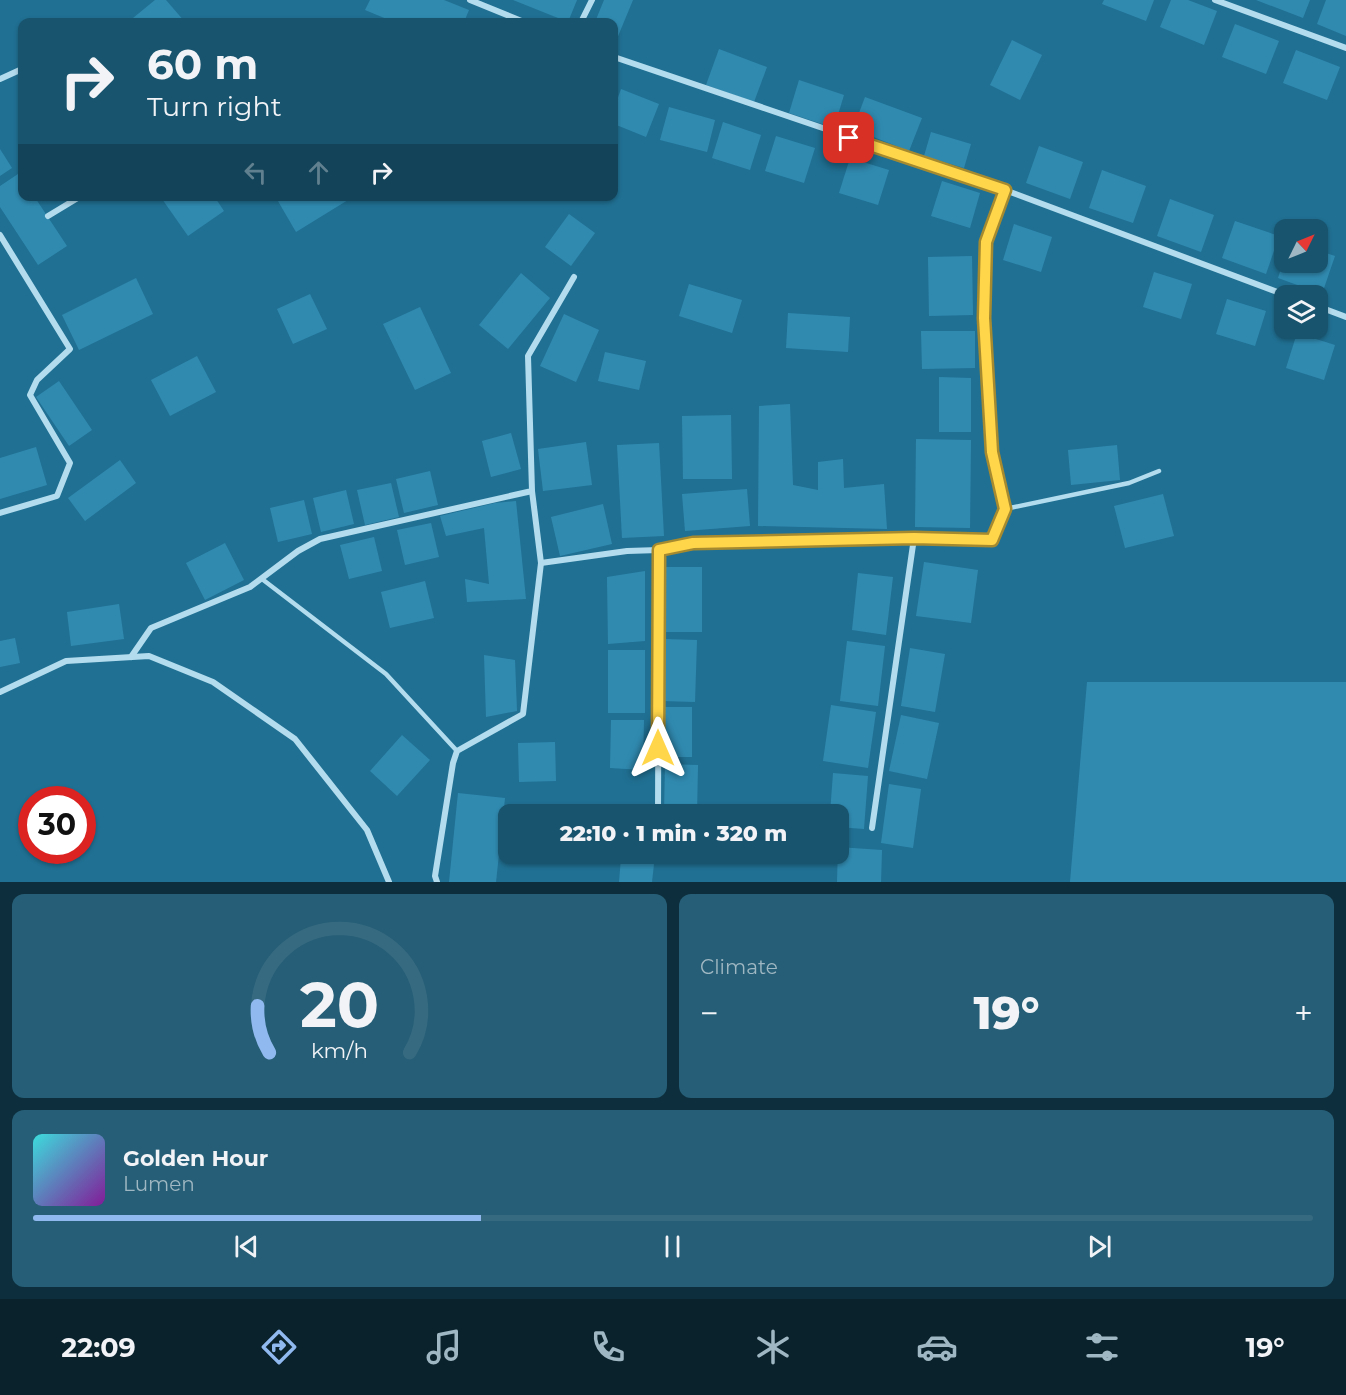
<!DOCTYPE html>
<meta charset="utf-8">
<style>
:root{--surface:#18546e;--page:#255e76;--text:#f1f3f6;--muted:#9fb7c2;--line:#366a81;--accent:#90b9f0}
body{margin:0;font-family:Montserrat,sans-serif;background:var(--page);color:var(--text);height:100vh;display:flex;flex-direction:column;font-size:22px;white-space:nowrap}
*{box-sizing:border-box;margin:0}
p{font-size:20px;color:var(--muted)}
.icon{flex:none;width:33px;height:33px;fill:none;stroke:currentColor;stroke-width:2;stroke-linecap:round;stroke-linejoin:round}
.map{position:relative;height:882px;overflow:hidden}
.drawer{display:flex;flex-direction:column;gap:12px;padding:12px;background:#0d2e3c;flex:1}
.drawer>*{flex:none}
.top-card{position:absolute;left:18px;top:18px;width:600px;height:183px;border-radius:12px;box-shadow:0 2px 4px #0004;background:#18546e;color:var(--text);overflow:hidden}
.needle{width:39px;rotate:47deg}
.fabs{position:absolute;left:1274px;top:219px;display:grid;gap:12px}
.fabs a{display:grid;place-items:center;width:54px;height:54px;border-radius:12px;background:var(--surface);box-shadow:0 2px 4px #0004;font-size:30px}
.speed{position:absolute;left:18px;top:786px;display:flex;gap:12px;font-size:30px;font-weight:700;text-align:center}
.speed>*{display:grid;place-content:center;width:78px;height:78px;border-radius:50%;background:var(--surface);box-shadow:0 2px 4px #0004;line-height:1}
.speed .limit{border:9px solid #d22;background:#fff;color:#111}
.pin{position:absolute;display:grid;place-items:center;width:51px;height:51px;color:#fff;margin:-26px;border-radius:12px;box-shadow:0 3px 9px #0006}
.me{position:absolute;width:66px;margin:-33px;rotate:0deg;stroke-linejoin:round;filter:drop-shadow(0 0 4px #0008)}
.turn{display:flex;align-items:center;gap:21px;height:126px;padding:0 30px;font-size:27px}
.turn .icon{width:78px;height:78px;stroke-width:2.5}
.turn b{display:block;font-size:42px;line-height:51px}
.lanes{display:flex;align-items:center;height:57px;padding:0 30px;background:#0003;justify-content:center;gap:30px;direction:ltr}
.lanes .off{opacity:.35}
.big{font-size:45px;font-weight:800;line-height:1.1}
.drawer .widget{flex:1;display:flex;flex-direction:column;justify-content:center;gap:9px;min-width:0;padding:0 21px;border-radius:12px;background:var(--page)}
.drawer .dial{align-items:center;gap:0}
.dial svg{height:156px;overflow:visible;fill:none;stroke:var(--line);stroke-width:7;stroke-linecap:round;text-anchor:middle}
.dial text{fill:var(--text);stroke:none}
.song{display:flex;align-items:center;gap:18px}
.cover{width:72px;height:72px;border-radius:9px;background:linear-gradient(135deg,hsl(180 70% 55%),hsl(290 70% 35%))}
.played{height:6px;border-radius:3px;background:linear-gradient(90deg,var(--accent) 35%,var(--line) 35%)}
.keys{display:flex;justify-content:space-around;direction:ltr}
.heat{display:flex;justify-content:space-between;align-items:center;font-size:33px;direction:ltr}
.drawer .tiles{flex:1;display:grid;gap:12px;grid-template-columns:1fr 1fr}
.widget:last-child{grid-column:span 2}
.trip{position:absolute;left:498px;top:804px;width:351px;height:60px;border-radius:12px;background:var(--surface);box-shadow:0 2px 4px #0004;font-weight:800;line-height:60px;text-align:center}
.menu{display:flex;height:96px;justify-content:space-around;align-items:center;background:#0a222c;color:var(--muted)}
.menu .icon{width:42px;height:42px}
.menu .selected{color:var(--accent)}
.menu b{font-size:27px;color:var(--text)}
.map>svg:first-child{display:block}
.building{fill:#308ab0}
.lines{fill:none;stroke-linecap:round;stroke-linejoin:round}
.lane{stroke:#b3dcee;stroke-width:4.5}
.street{stroke:#b3dcee;stroke-width:6}
.route-casing{stroke:#a68a30;stroke-width:15}
.route{stroke:#ffd54a;stroke-width:10}
</style>
<div class="map">
<svg width="1346" height="882" viewBox="0 0 1346 882">
<rect width="100%" height="100%" fill="#207093"/>
<g class="building">
<path d="M155,0H166L185,22H137L133,18Z"/>
<path d="M370,0H444L469,10L464,22H394L365,10Z"/>
<path d="M513,0H577L568,22Z"/>
<path d="M604,0H633L614,46V22H595Z"/>
<path d="M1104,0H1154L1146,21L1102,4Z"/>
<path d="M1171,0H1188L1217,11L1204,45L1160,27Z"/>
<path d="M1256,0H1310L1303,18Z"/>
<path d="M1326,0H1346V36L1317,24Z"/>
<path d="M1235,24L1279,41L1266,74L1222,57Z"/>
<path d="M1012,40L1042,55L1020,100L990,85Z"/>
<path d="M719,49L767,67L754,102L706,85Z"/>
<path d="M1296,50L1340,67L1327,100L1283,83Z"/>
<path d="M799,80L844,95L834,128L789,113Z"/>
<path d="M621,89L659,104L646,137L614,124V109Z"/>
<path d="M865,97L922,118L909,151L853,129Z"/>
<path d="M669,107L715,120L707,152L660,140Z"/>
<path d="M723,122L761,135L750,170L712,158Z"/>
<path d="M931,132L971,144L964,168L924,156Z"/>
<path d="M776,136L815,148L804,183L765,171Z"/>
<path d="M1039,146L1083,162L1070,199L1026,183Z"/>
<path d="M0,149L12,168L0,176Z"/>
<path d="M850,158L889,170L878,205L839,193Z"/>
<path d="M1102,170L1146,186L1133,223L1089,208Z"/>
<path d="M18,174L22,180V196H34L67,246L38,265L0,207V186Z"/>
<path d="M942,181L980,193L970,228L931,216Z"/>
<path d="M160,196H214L224,211L188,236Z"/>
<path d="M275,196H346L348,200L296,232Z"/>
<path d="M1170,199L1214,215L1201,252L1157,236Z"/>
<path d="M569,214L595,233L571,266L545,247Z"/>
<path d="M1235,221L1279,236L1266,274L1222,258Z"/>
<path d="M1014,224L1052,237L1041,272L1003,260Z"/>
<path d="M1317,250L1335,256L1322,294L1278,278L1283,262H1317Z"/>
<path d="M972,256L973,315L929,316L928,257Z"/>
<path d="M1154,272L1192,284L1181,319L1143,307Z"/>
<path d="M521,273L550,298L508,349L479,325Z"/>
<path d="M136,278L153,314L79,350L62,315Z"/>
<path d="M689,284L742,300L732,333L679,316Z"/>
<path d="M310,294L327,329L293,344L277,309Z"/>
<path d="M1227,299L1266,311L1255,346L1216,334Z"/>
<path d="M420,307L451,373L415,390L383,324Z"/>
<path d="M788,313L850,317L848,352L786,348Z"/>
<path d="M564,314L599,330L576,382L540,366Z"/>
<path d="M921,331H975V368L922,369Z"/>
<path d="M1297,333L1335,345L1324,380L1286,368Z"/>
<path d="M605,352L646,361L639,390L598,381Z"/>
<path d="M197,356L216,392L170,416L151,380Z"/>
<path d="M939,377L971,378V432H939Z"/>
<path d="M59,381L92,430L69,446L36,397Z"/>
<path d="M790,404L793,485L818,490V462L843,459L844,488L884,484L887,529L758,526L759,406Z"/>
<path d="M731,415L732,479H683L682,416Z"/>
<path d="M511,433L521,469L491,477L482,441Z"/>
<path d="M916,439L971,440L970,528L915,527Z"/>
<path d="M586,442L592,485L543,491L538,449Z"/>
<path d="M659,443L664,536L622,538L617,445Z"/>
<path d="M1117,445L1120,480L1071,485L1068,450Z"/>
<path d="M36,447L47,485L0,499V458Z"/>
<path d="M120,460L136,483L85,521L68,498Z"/>
<path d="M430,471L438,505L404,513L396,479Z"/>
<path d="M391,483L399,517L365,525L357,490Z"/>
<path d="M747,489L750,526L685,531L682,494Z"/>
<path d="M346,490L354,524L321,532L313,498Z"/>
<path d="M1163,494L1174,536L1125,548L1114,506Z"/>
<path d="M304,500L312,534L278,542L270,508Z"/>
<path d="M516,501L526,599L467,602L465,579L489,584L484,528L446,536L440,516L495,503Z"/>
<path d="M603,504L612,544L560,556L551,517Z"/>
<path d="M431,523L439,557L405,565L397,530Z"/>
<path d="M374,537L382,571L349,579L340,545Z"/>
<path d="M225,543L244,580L205,600L186,563Z"/>
<path d="M924,562L978,570L971,623L916,616Z"/>
<path d="M665,567H702V632H666Z"/>
<path d="M645,571V641L608,644L607,577Z"/>
<path d="M858,573L893,577L886,635L852,630Z"/>
<path d="M425,581L434,618L390,628L381,592Z"/>
<path d="M119,604L124,639L71,646L67,612Z"/>
<path d="M15,638L20,663L0,667V641Z"/>
<path d="M664,639L697,640L695,702L662,701Z"/>
<path d="M847,641L885,646L878,706L840,701Z"/>
<path d="M910,648L945,654L935,712L901,706Z"/>
<rect x="608" y="650" width="37" height="63"/>
<path d="M484,655L515,660L517,711L486,717Z"/>
<path d="M1087,682H1346V882H1070Z"/>
<path d="M831,705L876,712L868,768L823,761Z"/>
<rect x="664" y="707" width="28" height="50"/>
<path d="M901,715L939,723L927,779L889,771Z"/>
<path d="M611,720H644L643,770L610,768Z"/>
<path d="M402,735L430,760L397,796L370,771Z"/>
<path d="M555,742L556,781L519,782L518,743Z"/>
<path d="M665,764L698,765L697,814H664Z"/>
<path d="M833,773L868,776L864,829L838,827V814H830Z"/>
<path d="M889,784L921,789L913,848L881,843Z"/>
<path d="M458,793L505,798L496,882H449Z"/>
<path d="M838,847L882,850L881,882H837Z"/>
<path d="M621,858L654,864L652,882H619Z"/>
</g>
<g class="lines">
<g class="lane">
<path d="M1005,509L1129,483L1159,471"/>
<path d="M262,579L386,674L457,751"/>
</g>
<g class="street">
<path d="M470,0L524,22"/>
<path d="M1215,0L1346,48"/>
<path d="M581,22L592,0"/>
<path d="M614,57L1005,190L1288,296"/>
<path d="M0,79L22,69"/>
<path d="M48,216L81,196"/>
<path d="M0,235L70,349L37,380L30,395L70,463L57,496L0,513"/>
<path d="M1317,306L1346,317"/>
<path d="M532,491L541,563"/>
<path d="M131,657L151,628L250,587L298,551L320,539L532,491L528,356L574,277"/>
<path d="M0,692L66,661L149,656L213,682L295,739L367,830L389,882"/>
<path d="M658,814L659,550"/>
<path d="M872,828L914,538"/>
<path d="M437,882L435,876L453,763L457,751L523,714L541,563L627,551L659,550L693,543L914,538L992,540L1005,509L992,452L984,318L986,242L1005,190"/>
</g>
</g>
<g class="lines">
<g class="route-casing">
<path id="route" d="M658,748L659,550L693,543L914,538L992,540L1005,509L992,452L984,318L986,242L1005,190L849,138"/>
</g>
<use href="#route" class="route"/>
</g>
</svg>
<div class="fabs">
<a><svg class="needle" viewBox="-14 -14 28 28"><path d="M0-13l5 13h-10z" fill="#e53935"/><path d="M0 13l5-13h-10z" fill="#9fb7c2"/></svg></a>
<a><svg class="icon" aria-label="layers" viewBox="0 0 24 24"><path d="M12 4l9 5-9 5-9-5zM3 14l9 5 9-5"/></svg></a>
</div>
<div class="speed"><div class="limit">30</div></div>
<div class="pin" style="left:849px;top:138px;background:#d93025"><svg class="icon" aria-label="arrive" viewBox="0 0 24 24"><path d="M6 21V4h12l-3 4 3 4H6"/></svg></div>
<svg class="me" style="left:658px;top:748px" viewBox="-20 -20 40 40"><path d="M0-17L14 15 0 8-14 15z" fill="#ffd54a" stroke="#fff" stroke-width="4"/></svg>
<div class="trip">22:10 · 1 min · 320 m</div>
<div class="top-card">
<div class="turn"><svg class="icon" aria-label="right" viewBox="0 0 24 24"><path d="M7 20v-9h11M14 6l5 5-5 5"/></svg><div><b>60 m</b>Turn right</div></div>
<div class="lanes"><svg class="icon off" aria-label="left" viewBox="0 0 24 24"><path d="M17 20v-9H6M10 6l-5 5 5 5"/></svg><svg class="icon off" aria-label="ahead" viewBox="0 0 24 24"><path d="M12 20V5M6 11l6-6 6 6"/></svg><svg class="icon" aria-label="right" viewBox="0 0 24 24"><path d="M7 20v-9h11M14 6l5 5-5 5"/></svg></div>
</div>
</div>
<section class="drawer">
<div class="tiles">
<div class="widget dial"><svg viewBox="0 0 100 80">
<path d="M14 69A42 42 0 1 1 86 69"/>
<path d="M14 69A42 42 0 0 1 8 45" stroke="#90b9f0"/>
<text x="50" y="56" font-size="32" font-weight="700">20</text>
<text x="50" y="72" font-size="11">km/h</text>
</svg></div>
<div class="widget"><p>Climate</p>
<div class="heat"><a>−</a><b class="big">19°</b><a>+</a></div>
</div>
<div class="widget">
<div class="song"><i class="cover"></i><div><b>Golden Hour</b><p>Lumen</p></div></div>
<div class="played"></div>
<div class="keys"><svg class="icon" aria-label="previous" viewBox="0 0 24 24"><path d="M18 5L8 12l10 7zM5 5v14"/></svg><svg class="icon" aria-label="pause" viewBox="0 0 24 24"><path d="M8 5v14M16 5v14"/></svg><svg class="icon" aria-label="next" viewBox="0 0 24 24"><path d="M6 5l10 7-10 7zM19 5v14"/></svg></div>
</div>
</div>
</section>
<nav class="menu">
<b>22:09</b>
<svg class="icon selected" aria-label="directions" viewBox="0 0 24 24"><path d="M12 3l9 9-9 9-9-9zM9 14v-3h6M13 9l2 2-2 2"/></svg>
<svg class="icon" aria-label="music" viewBox="0 0 24 24"><path d="M9 18V5l10-2v13"/><circle cx="6" cy="18" r="3"/><circle cx="16" cy="16" r="3"/></svg>
<svg class="icon" aria-label="phone" viewBox="0 0 24 24"><path d="M5 4h4l2 5-3 2q2 4 5 5l2-3 5 2v4C11 20 4 13 5 4z"/></svg>
<svg class="icon" aria-label="climate" viewBox="0 0 24 24"><path d="M12 3v18M4 7l16 10M4 17L20 7"/></svg>
<svg class="icon" aria-label="car" viewBox="0 0 24 24"><path d="M5 17H2v-5l4-1 3-4h7l3 4 3 1v5h-3M9 17h6M6 11h13"/><circle cx="7" cy="17" r="2"/><circle cx="17" cy="17" r="2"/></svg>
<svg class="icon" aria-label="filters" viewBox="0 0 24 24"><path d="M4 7h16M4 17h16"/><circle cx="9" cy="7" r="2"/><circle cx="15" cy="17" r="2"/></svg>
<b>19°</b>
</nav>
